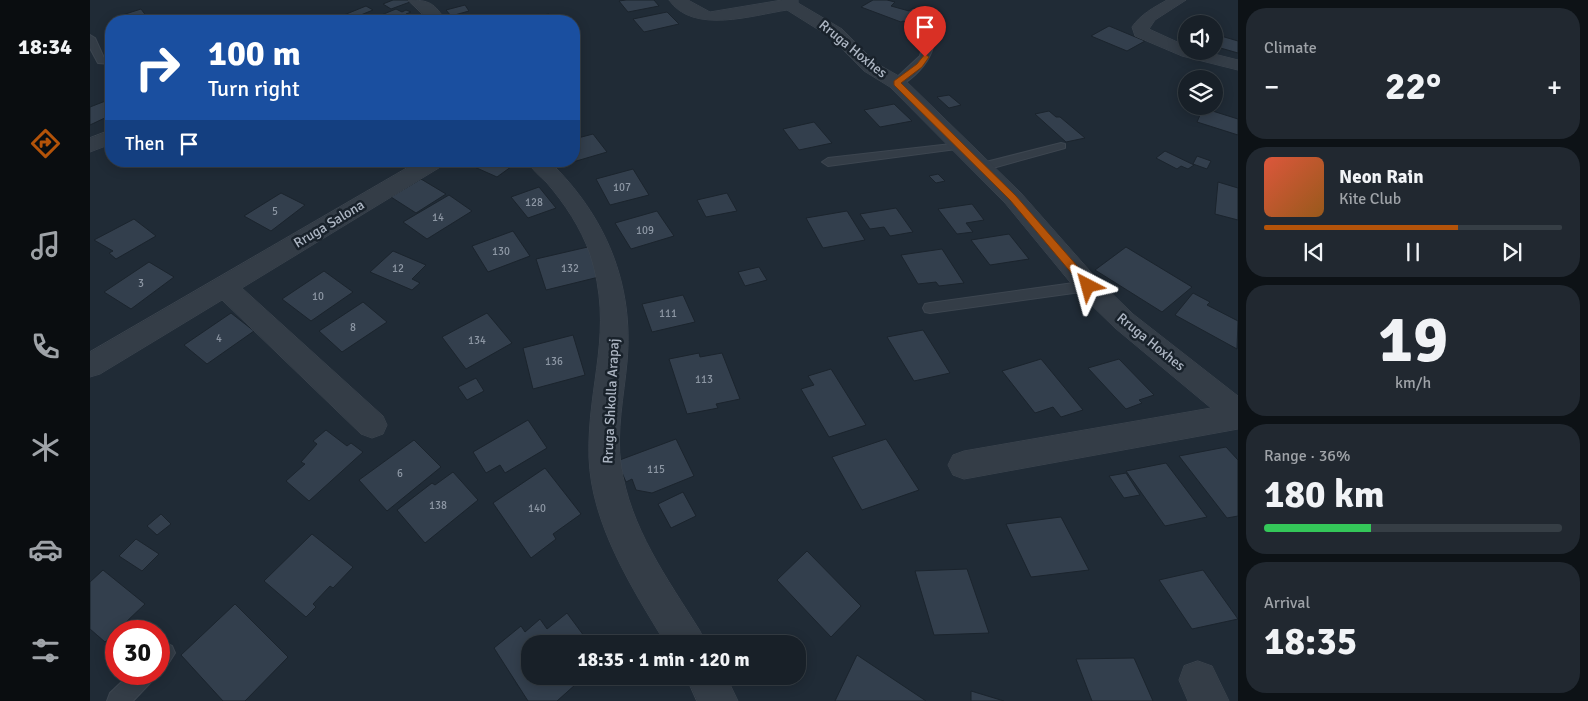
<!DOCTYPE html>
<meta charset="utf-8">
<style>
:root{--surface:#182028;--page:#212830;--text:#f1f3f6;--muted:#9fa3a8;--line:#363e45;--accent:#b45309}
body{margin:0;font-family:Signika,sans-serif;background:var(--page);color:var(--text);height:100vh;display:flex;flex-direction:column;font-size:19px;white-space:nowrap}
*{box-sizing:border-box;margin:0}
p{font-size:16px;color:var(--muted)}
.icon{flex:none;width:28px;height:28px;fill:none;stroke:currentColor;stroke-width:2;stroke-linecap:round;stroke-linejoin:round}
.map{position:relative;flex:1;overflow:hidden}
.side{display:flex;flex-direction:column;gap:8px;padding:8px;background:#0d1216;width:350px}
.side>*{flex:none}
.top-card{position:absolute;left:15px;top:15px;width:475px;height:152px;border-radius:20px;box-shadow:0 2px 12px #0003,0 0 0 1px var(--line);background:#1a4fa0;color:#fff;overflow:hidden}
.buttons{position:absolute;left:1088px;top:15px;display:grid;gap:10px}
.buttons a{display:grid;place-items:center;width:45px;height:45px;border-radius:50%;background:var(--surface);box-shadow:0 2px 12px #0003,0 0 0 1px var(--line);font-size:25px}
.speed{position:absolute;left:15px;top:620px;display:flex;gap:10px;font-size:25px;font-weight:700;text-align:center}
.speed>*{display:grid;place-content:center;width:65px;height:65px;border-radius:50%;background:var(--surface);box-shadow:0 2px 12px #0003,0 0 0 1px var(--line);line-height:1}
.speed .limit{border:8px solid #d22;background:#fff;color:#111}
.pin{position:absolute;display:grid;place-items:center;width:42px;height:42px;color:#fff;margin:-51px -21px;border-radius:50% 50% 50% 0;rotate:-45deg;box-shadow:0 0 5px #0007}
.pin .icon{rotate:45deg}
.me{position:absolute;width:55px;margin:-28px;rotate:321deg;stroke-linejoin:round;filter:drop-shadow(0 0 4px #0008)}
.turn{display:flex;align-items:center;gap:18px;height:105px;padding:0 20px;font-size:22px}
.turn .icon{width:65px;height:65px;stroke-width:2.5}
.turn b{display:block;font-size:35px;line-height:42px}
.then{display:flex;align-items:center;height:48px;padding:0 20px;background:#0003;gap:10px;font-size:19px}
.big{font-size:38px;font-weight:700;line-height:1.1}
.side .tile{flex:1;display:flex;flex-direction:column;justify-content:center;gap:8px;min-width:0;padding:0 18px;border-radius:20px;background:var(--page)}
.side .dial{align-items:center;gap:0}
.dial b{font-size:65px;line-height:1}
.song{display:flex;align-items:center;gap:15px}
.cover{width:60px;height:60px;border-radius:8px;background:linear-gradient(135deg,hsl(10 70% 55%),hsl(30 70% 35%))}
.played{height:5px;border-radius:2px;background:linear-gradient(90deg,var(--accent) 65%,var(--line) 65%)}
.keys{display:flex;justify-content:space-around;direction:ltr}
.heat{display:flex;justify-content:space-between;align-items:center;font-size:28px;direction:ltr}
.charge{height:8px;border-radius:4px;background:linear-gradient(90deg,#34c759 36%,var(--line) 0)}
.trip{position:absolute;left:431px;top:635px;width:285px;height:50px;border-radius:20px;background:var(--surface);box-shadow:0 2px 12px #0003,0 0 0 1px var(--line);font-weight:700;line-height:50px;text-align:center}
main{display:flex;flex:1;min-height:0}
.dock{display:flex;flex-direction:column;width:90px;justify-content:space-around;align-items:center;background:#0a0d10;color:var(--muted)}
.dock .icon{width:35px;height:35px}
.dock .active{color:var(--accent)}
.dock b{font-size:22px;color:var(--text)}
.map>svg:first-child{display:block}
.building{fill:#333f4d;stroke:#1b242d}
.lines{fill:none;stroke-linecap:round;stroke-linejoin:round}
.lane-casing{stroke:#3d4650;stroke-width:2}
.street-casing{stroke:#3d4650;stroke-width:1}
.lane{fill:#343d47;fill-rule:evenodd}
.street{fill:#343d47;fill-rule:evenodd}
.route{fill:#b45309;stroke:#753606}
.labels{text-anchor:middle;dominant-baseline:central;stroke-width:5;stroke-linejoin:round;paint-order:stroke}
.number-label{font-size:11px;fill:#8d97a4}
.street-label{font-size:14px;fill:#aeb7c4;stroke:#19222b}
</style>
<main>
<nav class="dock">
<b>18:34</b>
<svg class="icon active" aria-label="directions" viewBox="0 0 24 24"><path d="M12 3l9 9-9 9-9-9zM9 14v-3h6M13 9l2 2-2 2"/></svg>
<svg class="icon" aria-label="music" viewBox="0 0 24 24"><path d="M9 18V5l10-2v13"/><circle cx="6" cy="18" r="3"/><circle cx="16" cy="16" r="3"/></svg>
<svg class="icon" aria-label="phone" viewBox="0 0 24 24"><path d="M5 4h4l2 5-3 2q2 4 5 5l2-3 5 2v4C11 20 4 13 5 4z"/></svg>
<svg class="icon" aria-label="climate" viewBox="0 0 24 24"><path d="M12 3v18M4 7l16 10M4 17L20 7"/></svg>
<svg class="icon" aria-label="car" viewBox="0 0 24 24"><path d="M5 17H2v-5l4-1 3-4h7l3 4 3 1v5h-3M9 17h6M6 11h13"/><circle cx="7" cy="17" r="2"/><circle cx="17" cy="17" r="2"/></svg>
<svg class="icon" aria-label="filters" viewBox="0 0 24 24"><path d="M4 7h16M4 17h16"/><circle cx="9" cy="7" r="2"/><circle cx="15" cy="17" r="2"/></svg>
</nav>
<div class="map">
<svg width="1148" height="701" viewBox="0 0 1148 701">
<rect width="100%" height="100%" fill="#202b36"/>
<g class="building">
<path d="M303,0H317L320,2L301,9L293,4Z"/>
<path d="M536,0H564L569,6L538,12L529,1Z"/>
<path d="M783,0H797L805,2L801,6L819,11L823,8L844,15L830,26L813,21L811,22L771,7Z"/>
<path d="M375,5L379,11L361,16L356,10Z"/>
<path d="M276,6L283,10L256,21L249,17Z"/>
<path d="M51,9L60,21H29L26,17Z"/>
<path d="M306,9L312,12L316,10L321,12L316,14L325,18L317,21L279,20Z"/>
<path d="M577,12L589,24L554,32L543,19Z"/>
<path d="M459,14L463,21H434L433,18Z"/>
<path d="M1019,26L1055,41L1037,51L1001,36Z"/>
<path d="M1131,36L1148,41V53L1127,47Z"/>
<path d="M859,95L871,105L859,108L847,97Z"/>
<path d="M18,100L21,102V115L0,125V107Z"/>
<path d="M804,104L822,121L790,127L774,110Z"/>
<path d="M1113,108L1148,119V135L1107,122Z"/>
<path d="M959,111L966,117H970L995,138L976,142L945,114Z"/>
<path d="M724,122L742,143L709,150L693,129Z"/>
<path d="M503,134L517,152L483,162L484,139Z"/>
<path d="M1075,151L1104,165L1098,169L1091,166L1087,169L1066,158Z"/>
<path d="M1107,156L1121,161L1117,169L1103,164Z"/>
<path d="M385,161H417L425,164L407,177L380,165Z"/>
<path d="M543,169L559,195L520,205L506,179Z"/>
<path d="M848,174L855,181L846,183L839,176Z"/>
<path d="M331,179L356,194L326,213L301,197Z"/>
<path d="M1128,182L1148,188V220L1125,214Z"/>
<path d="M449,187L466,208L438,218L421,197Z"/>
<path d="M191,193L215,205L181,231L154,216Z"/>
<path d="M637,193L647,211L616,217L607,200Z"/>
<path d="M359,195L382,211L337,239L313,222Z"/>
<path d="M882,204L894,220L876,223L883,232L867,234L848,209Z"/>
<path d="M806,208L823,232L800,236L794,227L780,229L770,214Z"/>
<path d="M567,211L584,236L541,249L525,223Z"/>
<path d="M757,211L775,240L733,248L716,218Z"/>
<path d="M44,219L66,236L26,259L19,253L23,251L4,240Z"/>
<path d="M423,231L440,256L398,272L382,246Z"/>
<path d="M919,234L939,259L900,265L881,240Z"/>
<path d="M502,246L513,276L456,290L446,259Z"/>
<path d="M1036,247L1102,287L1072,312L1005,270Z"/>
<path d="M852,249L874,283L849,286L846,282L828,284L811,255Z"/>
<path d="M303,251L336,265L322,279L330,283L322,290L280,272Z"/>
<path d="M59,262L84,277L41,309L14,292Z"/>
<path d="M669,267L677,280L655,286L648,272Z"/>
<path d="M234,271L263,292L221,321L192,299Z"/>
<path d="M1103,293L1120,302L1117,305L1148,321L1147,349L1085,315Z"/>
<path d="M593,295L605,322L562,332L552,304Z"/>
<path d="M273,302L297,322L252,352L229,331Z"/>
<path d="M141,313L164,331L117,364L94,345Z"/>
<path d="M397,313L422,343L376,369L352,337Z"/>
<path d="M833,330L860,373L824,381L797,337Z"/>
<path d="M483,335L495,375L443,389L433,348Z"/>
<path d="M609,353L610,357L632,353L650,399L626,404L628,408L597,414L579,359Z"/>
<path d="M951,359L993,410L971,417L963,407L945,413L912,371Z"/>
<path d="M1029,359L1064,395L1049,400L1052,403L1036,409L998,368Z"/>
<path d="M741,369L776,425L739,437L711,389L724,385L718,376Z"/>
<path d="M386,378L394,391L377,400L368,387Z"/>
<path d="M438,420L457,448L415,473L410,465L396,473L383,452Z"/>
<path d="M236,430L257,446L261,443L273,452L219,501L196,481L215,464L211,462L227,444L223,441Z"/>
<path d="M586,439L604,476L562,493L546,490L542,479L536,482L527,461Z"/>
<path d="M796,439L829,490L772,510L742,457Z"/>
<path d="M324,440L351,467L297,511L269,480Z"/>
<path d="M1136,447L1148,460V516L1137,518L1089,456Z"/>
<path d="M1076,463L1117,517L1075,526L1036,471Z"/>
<path d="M455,468L491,514L463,534L466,539L441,558L403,503Z"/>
<path d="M363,472L388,500L335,543L307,510L342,483L345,485Z"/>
<path d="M1036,473L1050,495L1034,498L1019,476Z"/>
<path d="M593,492L606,516L581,528L568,504Z"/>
<path d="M71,514L81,524L67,535L57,526Z"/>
<path d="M971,517L999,570L941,577L916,524Z"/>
<path d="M222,534L263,567L243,588L240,586L223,604L226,607L216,617L174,581Z"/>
<path d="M46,539L69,554L52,571L29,556Z"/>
<path d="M717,551L771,606L741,637L687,580Z"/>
<path d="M877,569L899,633L844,635L825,571Z"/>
<path d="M13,570L55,604L15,642L0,629V582Z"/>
<path d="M1113,570L1148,619L1102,629L1069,580Z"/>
<path d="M145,604L198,657L155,701H133L91,655Z"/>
<path d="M477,613L500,644H440V676H495L467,701H438L404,648L431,626L435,632L450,619L457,629Z"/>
<path d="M767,655L836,701H745Z"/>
<path d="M1044,658L1063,701H1002L986,659Z"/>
<path d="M881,691L914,701H881Z"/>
</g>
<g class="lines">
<g class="lane-casing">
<g id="lane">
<path d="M837,29L845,31C844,39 844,48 840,55C835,66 816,88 803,85V81L830,56Z"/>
<path d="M0,35L5,38L14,58H21V64L8,63L0,48Z"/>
<path d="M870,143L874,144V148L738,166L732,162L738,158Z"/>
<path d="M971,143L975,144V148L892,171L886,167L888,164Z"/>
<path d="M998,281L1005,286L998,291L840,313L835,312L833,308L835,304L840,303Z"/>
<path d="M75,643L82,646L85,653L76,667L69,670V645Z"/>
<path d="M40,674H65L62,681L43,701H17L20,693Z"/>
</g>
</g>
<g class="street-casing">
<g id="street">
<path d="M318,0C340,0 344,3 356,21H340Z"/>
<path d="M579,0H598L620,12L692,0H708V3L752,29L786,63L814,79L931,193L1007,279L1043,314L1148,396V429L874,479L863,475L858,465L863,455L874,451L1121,408L1025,328L989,293L915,203L800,87L774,71L740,37L697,10C663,15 603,35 579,0Z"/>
<path d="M1077,0H1096L1065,20L1059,29L1096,46V51H1112L1148,60V70L1092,56L1045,36L1042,27C1051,14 1063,8 1077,0Z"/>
<path d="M21,130V144L0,152V138Z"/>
<path d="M329,161H355L352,166L152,288L293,416L297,425L293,434L282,438L271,434L132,300L10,374L0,377V352Z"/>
<path d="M437,161H459C516,216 544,284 537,362C534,395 526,432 531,465C540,528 577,578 610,631L616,644H576C542,588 501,524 499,457C497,383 525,331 500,254C491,228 475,204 457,183C450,176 442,170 437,161Z"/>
<path d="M1108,661L1122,666L1139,701H1098L1089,680L1094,666Z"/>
<path d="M596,676H636L648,701H607Z"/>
</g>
</g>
<use href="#lane" class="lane"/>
<use href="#street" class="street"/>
</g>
<path class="route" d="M835,54L839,57L832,67L811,83L926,196L1002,283V288H994L920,200L804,85V81L827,64Z"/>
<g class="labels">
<g class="number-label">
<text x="532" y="187">107</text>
<text x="444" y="202">128</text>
<text x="185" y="211">5</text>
<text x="348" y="217">14</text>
<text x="555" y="230">109</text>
<text x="411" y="251">130</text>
<text x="308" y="268">12</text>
<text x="480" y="268">132</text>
<text x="51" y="283">3</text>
<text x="228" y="296">10</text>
<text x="578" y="313">111</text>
<text x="263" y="327">8</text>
<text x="129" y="338">4</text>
<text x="387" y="340">134</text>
<text x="464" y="361">136</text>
<text x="614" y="379">113</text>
<text x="566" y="469">115</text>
<text x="310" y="473">6</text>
<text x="348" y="505">138</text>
<text x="447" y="508">140</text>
</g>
<g class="street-label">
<text transform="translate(763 49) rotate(39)">Rruga Hoxhes</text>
<text transform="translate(239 224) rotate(-31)">Rruga Salona</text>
<text transform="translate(1061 342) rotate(39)">Rruga Hoxhes</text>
<text transform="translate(521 401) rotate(-87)">Rruga Shkolla Arapaj</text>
</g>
</g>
</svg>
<div class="buttons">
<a><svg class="icon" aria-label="sound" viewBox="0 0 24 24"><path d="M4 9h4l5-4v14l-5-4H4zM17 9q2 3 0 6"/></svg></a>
<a><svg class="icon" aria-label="layers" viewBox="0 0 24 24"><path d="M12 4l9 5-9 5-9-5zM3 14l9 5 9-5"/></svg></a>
</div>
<div class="speed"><div class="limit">30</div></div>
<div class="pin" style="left:835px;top:57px;background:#d93025"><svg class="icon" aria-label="arrive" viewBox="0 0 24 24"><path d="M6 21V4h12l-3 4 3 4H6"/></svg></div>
<svg class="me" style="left:998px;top:286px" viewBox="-20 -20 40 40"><path d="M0-17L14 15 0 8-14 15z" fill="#b45309" stroke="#fff" stroke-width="4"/></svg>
<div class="trip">18:35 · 1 min · 120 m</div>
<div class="top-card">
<div class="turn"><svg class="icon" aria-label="right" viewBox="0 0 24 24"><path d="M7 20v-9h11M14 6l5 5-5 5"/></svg><div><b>100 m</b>Turn right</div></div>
<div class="then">Then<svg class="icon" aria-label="arrive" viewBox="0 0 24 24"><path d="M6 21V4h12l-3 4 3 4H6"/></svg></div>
</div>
</div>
<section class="side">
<div class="tile"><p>Climate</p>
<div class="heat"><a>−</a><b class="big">22°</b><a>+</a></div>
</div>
<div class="tile">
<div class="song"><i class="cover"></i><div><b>Neon Rain</b><p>Kite Club</p></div></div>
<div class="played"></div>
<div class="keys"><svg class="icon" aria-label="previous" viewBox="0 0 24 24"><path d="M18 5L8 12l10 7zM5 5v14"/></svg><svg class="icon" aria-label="pause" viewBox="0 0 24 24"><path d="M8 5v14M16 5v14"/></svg><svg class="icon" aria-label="next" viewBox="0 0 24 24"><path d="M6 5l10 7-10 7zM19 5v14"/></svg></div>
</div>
<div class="tile dial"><b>19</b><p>km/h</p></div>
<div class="tile"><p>Range · 36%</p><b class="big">180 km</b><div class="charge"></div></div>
<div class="tile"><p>Arrival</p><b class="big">18:35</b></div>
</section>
</main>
